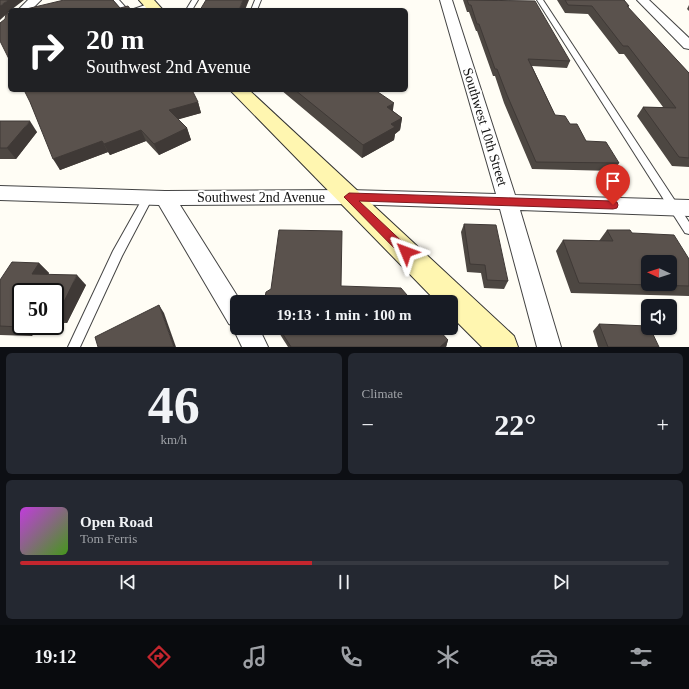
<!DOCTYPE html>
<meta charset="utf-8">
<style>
:root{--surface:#171b24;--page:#242831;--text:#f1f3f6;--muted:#9ea1a6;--line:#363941;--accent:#c4262e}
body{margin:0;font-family:"Times New Roman",serif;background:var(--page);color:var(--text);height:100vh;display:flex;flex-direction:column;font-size:15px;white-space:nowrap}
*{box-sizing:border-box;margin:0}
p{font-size:13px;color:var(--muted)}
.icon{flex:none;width:22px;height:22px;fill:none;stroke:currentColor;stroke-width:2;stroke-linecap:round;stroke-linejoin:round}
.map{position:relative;height:347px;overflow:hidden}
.details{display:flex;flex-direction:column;gap:6px;padding:6px;background:#0d0f14;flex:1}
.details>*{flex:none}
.banner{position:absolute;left:8px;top:8px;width:400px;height:84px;border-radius:6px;box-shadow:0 1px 3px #0004;background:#202124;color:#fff;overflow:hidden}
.needle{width:26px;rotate:273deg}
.tools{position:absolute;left:641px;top:255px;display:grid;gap:8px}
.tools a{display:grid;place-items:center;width:36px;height:36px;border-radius:6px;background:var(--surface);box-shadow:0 1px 3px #0004;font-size:20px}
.speed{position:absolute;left:12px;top:283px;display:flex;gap:8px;font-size:20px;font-weight:700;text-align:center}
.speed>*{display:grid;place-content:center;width:52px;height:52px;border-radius:50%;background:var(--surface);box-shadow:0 1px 3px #0004;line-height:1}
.speed .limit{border:2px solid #111;border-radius:6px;background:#fff;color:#111}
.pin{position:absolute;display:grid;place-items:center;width:34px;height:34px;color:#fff;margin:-41px -17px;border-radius:50% 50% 50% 0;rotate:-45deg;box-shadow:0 0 4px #0007}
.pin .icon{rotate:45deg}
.me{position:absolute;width:44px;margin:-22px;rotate:314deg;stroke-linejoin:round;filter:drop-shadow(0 0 3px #0008)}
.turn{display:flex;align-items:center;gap:14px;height:84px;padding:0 12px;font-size:18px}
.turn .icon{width:52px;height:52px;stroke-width:2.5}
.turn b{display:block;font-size:28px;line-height:34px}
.big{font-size:30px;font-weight:800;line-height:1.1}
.details .widget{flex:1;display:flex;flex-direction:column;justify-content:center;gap:6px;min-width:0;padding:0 14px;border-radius:6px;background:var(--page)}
.details .dial{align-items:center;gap:0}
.dial b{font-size:52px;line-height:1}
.song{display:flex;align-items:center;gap:12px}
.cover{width:48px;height:48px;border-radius:6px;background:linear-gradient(135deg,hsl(290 70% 55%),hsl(100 70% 35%))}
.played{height:4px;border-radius:2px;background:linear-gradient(90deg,var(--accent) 45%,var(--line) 45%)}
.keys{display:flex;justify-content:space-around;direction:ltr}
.heat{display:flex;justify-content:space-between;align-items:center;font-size:22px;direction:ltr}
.details .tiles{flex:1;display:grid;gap:6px;grid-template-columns:1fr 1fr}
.widget:last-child{grid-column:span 2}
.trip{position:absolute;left:230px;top:295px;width:228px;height:40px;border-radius:6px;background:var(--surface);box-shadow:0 1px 3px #0004;font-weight:800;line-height:40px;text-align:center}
.tab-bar{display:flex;height:64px;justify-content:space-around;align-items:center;background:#090b0e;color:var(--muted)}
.tab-bar .icon{width:28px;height:28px}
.tab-bar .active{color:var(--accent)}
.tab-bar b{font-size:18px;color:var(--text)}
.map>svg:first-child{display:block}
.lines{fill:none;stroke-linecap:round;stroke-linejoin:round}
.service-casing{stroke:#444;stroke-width:2}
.minor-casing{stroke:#444;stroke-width:2}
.secondary-casing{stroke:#333;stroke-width:2}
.service{fill:#fff;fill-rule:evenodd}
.minor{fill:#fff;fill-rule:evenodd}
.secondary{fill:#fff6b0;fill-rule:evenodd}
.wall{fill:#4d4742}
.shaded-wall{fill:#3f3936}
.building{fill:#5a524d;stroke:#3f3936;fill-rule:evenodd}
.route{fill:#c4262e;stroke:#7f191e}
.labels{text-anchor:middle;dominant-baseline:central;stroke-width:4;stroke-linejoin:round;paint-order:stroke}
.street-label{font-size:14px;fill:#111;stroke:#fff}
</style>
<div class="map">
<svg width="689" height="347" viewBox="0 0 689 347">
<rect width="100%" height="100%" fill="#fffdf5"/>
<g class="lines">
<g class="service-casing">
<g id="service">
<path d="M113,0H119L128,10H122Z"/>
<path d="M192,0H198L192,10H186Z"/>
<path d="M255,0H261L257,10H251Z"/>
<path d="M537,0H543L689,222V234L685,233Z"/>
<path d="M151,3L154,5L153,6L140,10H131Z"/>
<path d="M148,193L151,194L153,197L122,256L80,347H68L113,251L145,194Z"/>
</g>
</g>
<g class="minor-casing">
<g id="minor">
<path d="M28,0H41L31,10H18Z"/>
<path d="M440,0H452L515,195L689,200V216L520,210L561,347H537L500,209L349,204L180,205L241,302H237V328H259L268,347H242L233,328L234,326L229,324L159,205L0,200V186L165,191L349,190L496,194Z"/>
<path d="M637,0H649L689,38V49L684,48Z"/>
</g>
</g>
<g class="secondary-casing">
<g id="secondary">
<path d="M139,0H154L163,10H148Z"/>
<path d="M230,90H249L514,336L518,347H482L451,316V302H437Z"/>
</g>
</g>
<use href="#service" class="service"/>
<use href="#minor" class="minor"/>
<use href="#secondary" class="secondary"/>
</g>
<g class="wall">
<path d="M463,0H497L570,61L567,68L532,66L555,115L570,124L586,141L619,163L614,171L532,169L504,103L495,76H493L477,31H476L469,12H467Z"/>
<path d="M557,0H624L629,6L628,8L689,73V167L672,166L637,116L643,107H663L624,54H619L588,14L565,13Z"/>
<path d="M689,5V11L687,9Z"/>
<path d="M281,90H375L393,111L402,118L400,130L395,134L394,140L362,158Z"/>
<path d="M30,102H198L201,113L178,119L187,128L191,140L159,155L146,141L110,155L108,152L60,170Z"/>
<path d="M0,121L37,132L16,159H0Z"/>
<path d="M464,224L508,281L504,289L484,288L481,273L467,272L461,232Z"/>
<path d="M607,230L632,233L689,259V296L571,293L556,251L563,240L599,241Z"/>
<path d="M39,263L49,273L48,275L86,285L67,323H55V292H21V326H37L32,336L0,335V280Z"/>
<path d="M599,324L659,347H598L593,331Z"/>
<path d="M276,328H437L448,340L446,347H288Z"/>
</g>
<g class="shaded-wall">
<path d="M8,0H24L11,10H10V11L0,20V6Z"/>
<path d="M243,0H249L245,10H239Z"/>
<path d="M198,102L201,113L173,121L169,110Z"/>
<path d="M394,103L392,116L387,107Z"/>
<path d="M402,118L400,130L395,134L394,140L362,158L363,145L391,124Z"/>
<path d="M30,121L37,132L16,159L7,148Z"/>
<path d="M187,128L191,140L159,155L154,144Z"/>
<path d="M141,130L146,141L110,155L104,144Z"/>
<path d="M102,141L108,152L60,170L53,159Z"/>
<path d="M39,263L49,273L42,284L32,274Z"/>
<path d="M77,275L86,285L67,323L58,314Z"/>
<path d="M159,305L164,313L176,347H174Z"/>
<path d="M21,326H37L32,336L20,327Z"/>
<path d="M448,340L446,347H440Z"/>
</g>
<g class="building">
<path d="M0,0H8L0,6Z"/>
<path d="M64,0H113L120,8L128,6L131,10H22Z"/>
<path d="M206,0H243L239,10H200Z"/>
<path d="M467,0L535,1L570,61L528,59L555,115L565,116L570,124H577L586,141L606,142L619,163L536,162L507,95L497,69H495L479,24H477L471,5H469Z"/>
<path d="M565,0H624L629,6H627L689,73V158L679,157L643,107L676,108L628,46H623L592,6L568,5Z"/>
<path d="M10,13V61L0,41V23L5,19L6,14Z"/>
<path d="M24,90H192L198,102L169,110L187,128L154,144L141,130L104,144L102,141L53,159L30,102Z"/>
<path d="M295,90H375L394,103L387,107L402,118L391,124L395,127L363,145Z"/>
<path d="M0,121H30L7,148H0Z"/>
<path d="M464,224L496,225L508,281L487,280L485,265L470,264Z"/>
<path d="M279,230L342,231L341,286L401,288L413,302H264L266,292L271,289Z"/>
<path d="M607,230H630L632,233L674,235L689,259V286L579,283L563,240L613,241ZM648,262H670V284H648Z"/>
<path d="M12,262L39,263L32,274L77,275L58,314H55V292H21V326L20,327L0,326V280Z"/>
<path d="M159,305L174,347H98L95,337Z"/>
<path d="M599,324L648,326V328H650L659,347H608Z"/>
<path d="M279,328H437L448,340L440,347H291Z"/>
</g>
<path class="route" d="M349,193L613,201L617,202L618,205L617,208L613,209L359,201L410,249L411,252L410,256L406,257L402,256L346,199L344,197Z"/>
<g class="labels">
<g class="street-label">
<text transform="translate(485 127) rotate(73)">Southwest 10th Street</text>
<text x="261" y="197">Southwest 2nd Avenue</text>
</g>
</g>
</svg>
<div class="tools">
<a><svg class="needle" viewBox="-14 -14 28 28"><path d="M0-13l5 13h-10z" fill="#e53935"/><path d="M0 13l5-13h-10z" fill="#9ea1a6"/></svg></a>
<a><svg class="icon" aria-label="sound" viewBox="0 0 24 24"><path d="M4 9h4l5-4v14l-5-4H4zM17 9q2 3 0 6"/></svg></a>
</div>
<div class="speed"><div class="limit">50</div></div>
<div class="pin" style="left:613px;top:205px;background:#d93025"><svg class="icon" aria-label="arrive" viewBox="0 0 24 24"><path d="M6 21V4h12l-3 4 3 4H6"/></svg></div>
<svg class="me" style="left:406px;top:252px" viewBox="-20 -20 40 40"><path d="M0-17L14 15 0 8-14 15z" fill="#c4262e" stroke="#fff" stroke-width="4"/></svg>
<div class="trip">19:13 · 1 min · 100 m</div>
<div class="banner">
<div class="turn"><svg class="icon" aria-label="right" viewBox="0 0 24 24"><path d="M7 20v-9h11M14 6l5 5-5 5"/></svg><div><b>20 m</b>Southwest 2nd Avenue</div></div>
</div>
</div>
<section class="details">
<div class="tiles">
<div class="widget dial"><b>46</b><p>km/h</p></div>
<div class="widget"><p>Climate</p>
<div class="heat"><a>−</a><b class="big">22°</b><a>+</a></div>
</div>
<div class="widget">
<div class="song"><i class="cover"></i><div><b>Open Road</b><p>Tom Ferris</p></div></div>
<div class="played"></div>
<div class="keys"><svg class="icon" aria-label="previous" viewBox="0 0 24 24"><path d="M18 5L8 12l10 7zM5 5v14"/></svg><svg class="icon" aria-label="pause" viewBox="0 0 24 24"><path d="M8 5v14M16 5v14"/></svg><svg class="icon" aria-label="next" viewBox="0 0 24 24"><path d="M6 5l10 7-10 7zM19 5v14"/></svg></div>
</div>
</div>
</section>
<nav class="tab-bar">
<b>19:12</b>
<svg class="icon active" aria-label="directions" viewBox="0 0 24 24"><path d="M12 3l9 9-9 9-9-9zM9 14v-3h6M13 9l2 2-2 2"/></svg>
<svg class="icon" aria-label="music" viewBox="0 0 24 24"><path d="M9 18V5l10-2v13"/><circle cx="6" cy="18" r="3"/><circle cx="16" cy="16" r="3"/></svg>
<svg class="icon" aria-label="phone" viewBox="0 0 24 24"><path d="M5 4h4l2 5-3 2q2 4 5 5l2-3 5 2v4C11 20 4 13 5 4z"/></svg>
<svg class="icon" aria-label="climate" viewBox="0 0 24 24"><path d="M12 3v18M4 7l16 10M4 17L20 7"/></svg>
<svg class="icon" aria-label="car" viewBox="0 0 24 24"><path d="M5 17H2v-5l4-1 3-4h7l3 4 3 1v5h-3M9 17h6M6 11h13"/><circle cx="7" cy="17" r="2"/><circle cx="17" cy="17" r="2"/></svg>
<svg class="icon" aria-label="filters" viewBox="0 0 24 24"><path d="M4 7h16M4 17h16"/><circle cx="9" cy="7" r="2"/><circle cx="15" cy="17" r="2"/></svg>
</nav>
